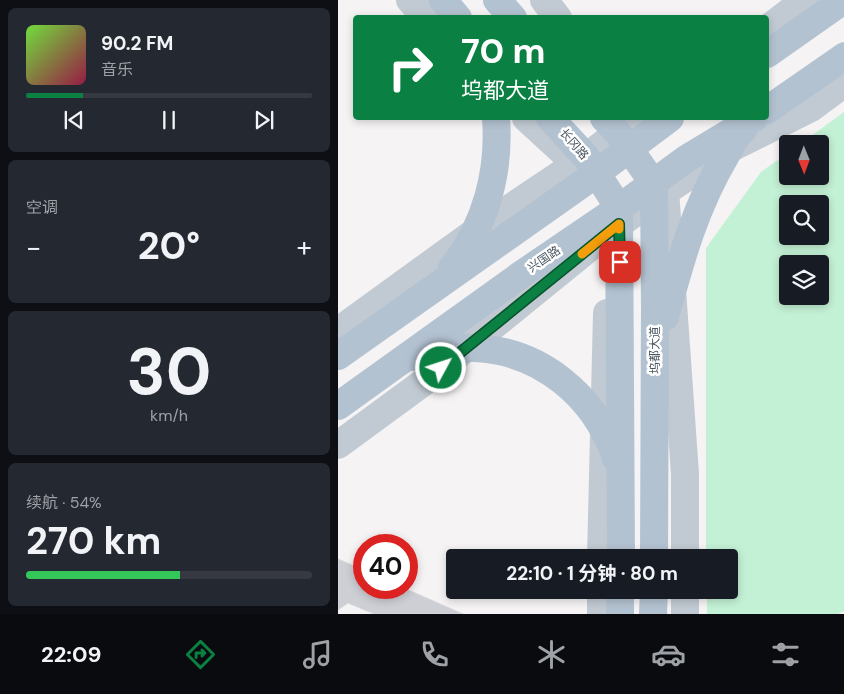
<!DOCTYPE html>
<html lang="zh">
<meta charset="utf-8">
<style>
:root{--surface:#171b24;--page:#242831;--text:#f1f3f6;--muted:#9ea1a6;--line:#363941;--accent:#0b8043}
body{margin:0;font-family:"DM Sans","Noto Sans SC",sans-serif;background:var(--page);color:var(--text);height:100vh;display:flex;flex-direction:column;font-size:19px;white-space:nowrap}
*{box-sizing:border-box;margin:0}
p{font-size:16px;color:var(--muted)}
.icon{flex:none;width:28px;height:28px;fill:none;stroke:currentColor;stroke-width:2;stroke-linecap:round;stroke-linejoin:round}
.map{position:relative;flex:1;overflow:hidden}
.panel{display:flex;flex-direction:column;gap:8px;padding:8px;background:#0d0f14;width:338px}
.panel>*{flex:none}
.guide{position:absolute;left:15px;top:15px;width:416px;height:105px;border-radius:5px;box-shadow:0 2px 8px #0003;background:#0b8043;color:#fff;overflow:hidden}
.needle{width:32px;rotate:179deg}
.buttons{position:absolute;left:441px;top:135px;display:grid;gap:10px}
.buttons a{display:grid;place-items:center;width:50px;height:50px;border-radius:5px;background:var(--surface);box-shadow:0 2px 8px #0003;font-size:25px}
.speed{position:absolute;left:15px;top:534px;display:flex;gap:10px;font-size:25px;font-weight:700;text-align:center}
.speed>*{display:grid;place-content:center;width:65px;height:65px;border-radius:50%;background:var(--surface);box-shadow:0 2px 8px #0003;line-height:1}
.speed .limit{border:8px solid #d22;background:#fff;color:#111}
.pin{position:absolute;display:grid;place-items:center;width:42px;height:42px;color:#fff;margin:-21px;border-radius:10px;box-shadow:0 2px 8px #0006}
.me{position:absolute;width:55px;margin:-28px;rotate:50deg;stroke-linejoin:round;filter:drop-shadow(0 0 4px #0008)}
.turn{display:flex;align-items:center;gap:18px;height:105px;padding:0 25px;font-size:22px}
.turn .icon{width:65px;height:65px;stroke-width:2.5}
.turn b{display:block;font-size:35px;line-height:42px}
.big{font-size:38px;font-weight:700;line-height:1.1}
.panel .tile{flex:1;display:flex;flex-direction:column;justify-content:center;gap:8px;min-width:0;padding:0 18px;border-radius:8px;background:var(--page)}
.panel .dial{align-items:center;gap:0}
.dial b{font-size:65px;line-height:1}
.song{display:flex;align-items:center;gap:15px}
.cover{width:60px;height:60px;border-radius:8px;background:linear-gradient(135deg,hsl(100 70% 55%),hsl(340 70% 35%))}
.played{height:5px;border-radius:2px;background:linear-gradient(90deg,var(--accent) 20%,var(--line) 20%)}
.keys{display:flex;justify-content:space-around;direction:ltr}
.heat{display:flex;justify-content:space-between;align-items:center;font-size:28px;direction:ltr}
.charge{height:8px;border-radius:4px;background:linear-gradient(90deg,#34c759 54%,var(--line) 0)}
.trip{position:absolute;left:108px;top:549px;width:292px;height:50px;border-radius:5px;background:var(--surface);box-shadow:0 2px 8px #0003;font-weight:700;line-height:50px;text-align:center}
.dock{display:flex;height:80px;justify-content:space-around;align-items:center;background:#090b0e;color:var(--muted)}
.dock .icon{width:35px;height:35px}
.dock .current{color:var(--accent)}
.dock b{font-size:22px;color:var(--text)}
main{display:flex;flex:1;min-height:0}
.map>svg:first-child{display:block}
.green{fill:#c3f1d5;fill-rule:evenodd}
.building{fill:#cdcfd5;stroke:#d7d9de}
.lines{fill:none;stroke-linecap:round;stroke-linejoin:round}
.tertiary{stroke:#c1cad2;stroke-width:28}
.primary{stroke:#b3c2d1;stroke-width:28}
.route-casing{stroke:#07532c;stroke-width:12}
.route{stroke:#0b8043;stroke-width:9}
.slow{stroke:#f59e0b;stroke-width:9}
.labels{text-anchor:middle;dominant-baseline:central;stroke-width:5;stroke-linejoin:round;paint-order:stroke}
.street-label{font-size:12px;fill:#4a5661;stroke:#fff}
</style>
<main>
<section class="panel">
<div class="tile">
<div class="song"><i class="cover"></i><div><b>90.2 FM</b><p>音乐</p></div></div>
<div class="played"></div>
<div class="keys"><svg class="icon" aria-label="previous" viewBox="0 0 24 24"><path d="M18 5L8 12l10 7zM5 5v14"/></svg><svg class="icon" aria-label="pause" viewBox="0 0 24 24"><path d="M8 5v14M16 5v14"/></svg><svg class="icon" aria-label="next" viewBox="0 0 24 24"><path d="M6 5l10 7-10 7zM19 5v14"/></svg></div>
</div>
<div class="tile"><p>空调</p>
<div class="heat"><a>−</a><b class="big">20°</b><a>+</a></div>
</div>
<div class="tile dial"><b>30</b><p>km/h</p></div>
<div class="tile"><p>续航 · 54%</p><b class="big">270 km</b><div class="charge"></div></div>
</section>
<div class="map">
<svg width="507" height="614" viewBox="0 0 507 614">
<rect width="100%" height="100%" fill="#f5f3f3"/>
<path class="green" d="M506,112V611L500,614H369V590H391V558L368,557V248L423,172L450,153V176H482V144H462ZM450,204H482V236H450ZM450,264H482V296H450Z"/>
<path class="building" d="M0,559L26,570V588H66L125,614H36L10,603L0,610Z"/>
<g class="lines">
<g class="tertiary">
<path d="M72,0L88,18"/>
<path d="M206,0L220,18"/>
<path d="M429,29L467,0"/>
<path d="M188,118L238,164L247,179"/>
<path d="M327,190L347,474V558"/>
<path d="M0,331L138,231L248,157L299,118"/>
<path d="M0,445L90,379L272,231L316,199L391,149L473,108L507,83"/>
<path d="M263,558L269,313"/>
<path d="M347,590V614"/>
<path d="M263,614V590"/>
</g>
<g class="primary">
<path d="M105,0L120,18"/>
<path d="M159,0L175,18"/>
<path d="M429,54L506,0"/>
<path d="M429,110L507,56"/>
<path d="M212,118L248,157L281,208L283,558"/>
<path d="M266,118L280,133L316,184L317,308L316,558"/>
<path d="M114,268C148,226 162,171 158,118"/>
<path d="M327,317C343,259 357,207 388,155C393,146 397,136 405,130"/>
<path d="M0,356L248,181L332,118"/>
<path d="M77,357C95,349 117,347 137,348C203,351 257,396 278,458"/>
<path d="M0,406L184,274L281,208L348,159L416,118"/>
<path d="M282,614V590"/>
<path d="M315,614L316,590"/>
</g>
</g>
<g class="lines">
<g class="route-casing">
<path id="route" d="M103,368L281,224L282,262"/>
</g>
<use href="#route" class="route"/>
<path class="slow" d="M244,254L281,224V229"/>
</g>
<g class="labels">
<g class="street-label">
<text transform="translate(236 144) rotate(49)">长冈路</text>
<text transform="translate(206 259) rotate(-34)">兴国路</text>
<text transform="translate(317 350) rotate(-90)">坞都大道</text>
</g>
</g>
</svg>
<div class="buttons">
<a><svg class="needle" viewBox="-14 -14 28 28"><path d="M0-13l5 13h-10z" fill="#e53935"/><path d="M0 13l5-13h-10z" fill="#9ea1a6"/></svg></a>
<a><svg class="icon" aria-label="search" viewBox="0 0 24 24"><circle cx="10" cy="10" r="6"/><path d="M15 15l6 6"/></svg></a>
<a><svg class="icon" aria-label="layers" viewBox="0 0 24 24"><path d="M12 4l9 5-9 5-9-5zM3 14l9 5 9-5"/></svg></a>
</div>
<div class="speed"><div class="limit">40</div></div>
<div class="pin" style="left:282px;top:262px;background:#d93025"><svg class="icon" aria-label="arrive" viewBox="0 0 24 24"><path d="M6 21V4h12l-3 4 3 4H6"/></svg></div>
<svg class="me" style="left:103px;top:368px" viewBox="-20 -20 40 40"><circle r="17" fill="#0b8043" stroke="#fff" stroke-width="3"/><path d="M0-11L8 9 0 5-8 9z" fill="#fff"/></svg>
<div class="trip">22:10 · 1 分钟 · 80 m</div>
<div class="guide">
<div class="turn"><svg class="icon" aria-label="right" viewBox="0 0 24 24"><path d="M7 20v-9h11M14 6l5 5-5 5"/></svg><div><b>70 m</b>坞都大道</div></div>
</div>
</div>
</main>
<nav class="dock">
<b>22:09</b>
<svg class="icon current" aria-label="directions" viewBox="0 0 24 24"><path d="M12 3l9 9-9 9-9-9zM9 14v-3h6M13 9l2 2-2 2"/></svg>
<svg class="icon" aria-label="music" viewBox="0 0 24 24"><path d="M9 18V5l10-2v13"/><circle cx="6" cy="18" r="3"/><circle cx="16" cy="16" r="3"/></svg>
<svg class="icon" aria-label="phone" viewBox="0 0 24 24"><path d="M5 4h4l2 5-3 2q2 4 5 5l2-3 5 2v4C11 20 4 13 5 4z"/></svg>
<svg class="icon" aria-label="climate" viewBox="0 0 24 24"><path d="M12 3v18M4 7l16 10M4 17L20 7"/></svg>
<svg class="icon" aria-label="car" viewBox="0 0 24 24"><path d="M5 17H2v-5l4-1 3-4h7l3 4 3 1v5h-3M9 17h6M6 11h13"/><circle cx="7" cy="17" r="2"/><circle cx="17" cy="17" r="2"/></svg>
<svg class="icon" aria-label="filters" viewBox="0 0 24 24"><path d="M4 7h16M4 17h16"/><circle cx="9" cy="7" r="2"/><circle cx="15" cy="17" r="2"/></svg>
</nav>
